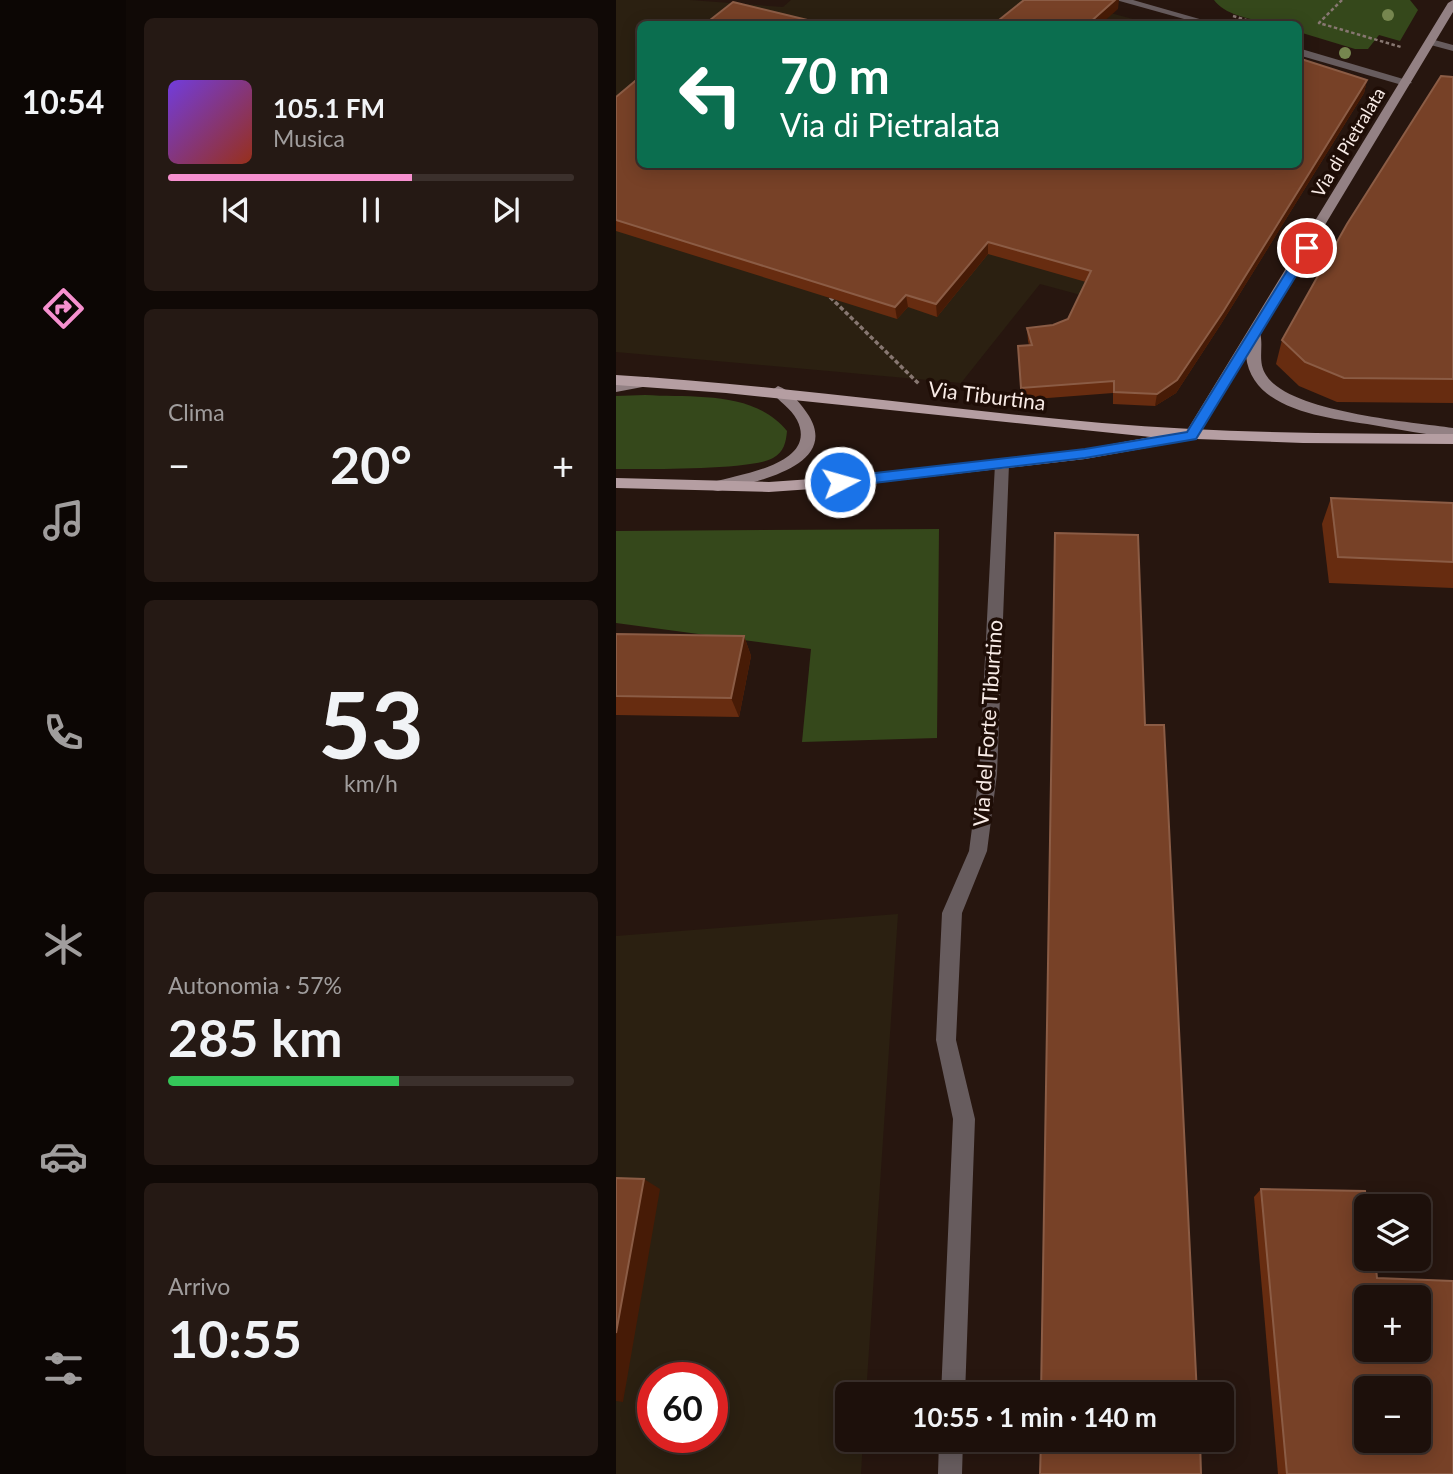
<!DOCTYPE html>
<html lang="it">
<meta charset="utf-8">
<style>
:root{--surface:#1d100b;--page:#251914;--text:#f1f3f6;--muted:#a09d9d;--line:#3b302c;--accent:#f690cf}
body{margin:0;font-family:Lato,sans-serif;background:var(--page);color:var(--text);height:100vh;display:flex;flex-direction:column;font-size:26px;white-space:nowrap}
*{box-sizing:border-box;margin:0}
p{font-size:23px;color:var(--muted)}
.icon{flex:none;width:38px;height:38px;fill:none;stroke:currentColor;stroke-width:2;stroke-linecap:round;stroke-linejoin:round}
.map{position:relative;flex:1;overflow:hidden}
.sheet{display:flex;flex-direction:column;gap:18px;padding:18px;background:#100906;width:490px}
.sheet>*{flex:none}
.guide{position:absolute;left:21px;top:21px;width:665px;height:147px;border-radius:10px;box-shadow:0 4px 18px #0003,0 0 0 2px var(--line);background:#0b6e4f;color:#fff;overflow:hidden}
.tools{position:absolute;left:738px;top:1194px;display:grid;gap:14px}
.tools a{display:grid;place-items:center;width:77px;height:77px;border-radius:10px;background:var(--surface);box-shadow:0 4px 18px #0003,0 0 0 2px var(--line);font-size:35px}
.speed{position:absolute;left:21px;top:1362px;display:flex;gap:14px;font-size:35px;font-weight:700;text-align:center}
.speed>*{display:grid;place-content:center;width:91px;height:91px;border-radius:50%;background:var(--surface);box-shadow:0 4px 18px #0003,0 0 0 2px var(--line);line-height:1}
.speed .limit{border:10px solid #d22;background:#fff;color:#111}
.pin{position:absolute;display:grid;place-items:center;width:60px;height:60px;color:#fff;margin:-30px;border:4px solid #fff;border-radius:50%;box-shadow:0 2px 7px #0007}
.me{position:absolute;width:77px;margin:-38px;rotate:84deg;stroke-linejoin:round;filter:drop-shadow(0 0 5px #0008)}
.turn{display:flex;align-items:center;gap:24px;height:147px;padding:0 28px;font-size:32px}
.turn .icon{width:91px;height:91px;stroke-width:2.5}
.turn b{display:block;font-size:49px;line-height:60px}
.big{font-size:52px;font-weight:700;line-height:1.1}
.sheet .tile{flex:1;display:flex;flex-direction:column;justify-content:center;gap:10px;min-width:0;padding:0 24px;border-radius:10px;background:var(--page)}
.sheet .dial{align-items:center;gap:0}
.dial b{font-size:91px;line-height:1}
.song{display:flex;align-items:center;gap:21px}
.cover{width:84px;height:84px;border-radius:10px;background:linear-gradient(135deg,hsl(260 70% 55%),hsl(10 70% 35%))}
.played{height:7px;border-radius:4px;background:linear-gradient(90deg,var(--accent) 60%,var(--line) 60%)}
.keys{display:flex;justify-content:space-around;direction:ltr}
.heat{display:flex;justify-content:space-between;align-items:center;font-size:38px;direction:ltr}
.charge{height:10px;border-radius:5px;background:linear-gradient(90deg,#34c759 57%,var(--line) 0)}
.trip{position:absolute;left:219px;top:1382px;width:399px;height:70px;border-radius:10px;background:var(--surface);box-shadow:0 4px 18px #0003,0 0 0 2px var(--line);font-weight:700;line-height:70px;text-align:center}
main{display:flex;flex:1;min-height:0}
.tab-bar{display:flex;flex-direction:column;width:126px;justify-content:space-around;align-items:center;background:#0c0604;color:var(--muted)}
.tab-bar .icon{width:49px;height:49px}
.tab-bar .selected{color:var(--accent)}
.tab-bar b{font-size:32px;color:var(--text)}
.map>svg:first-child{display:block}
.commercial{fill:#2b2011;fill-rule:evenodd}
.green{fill:#35481b}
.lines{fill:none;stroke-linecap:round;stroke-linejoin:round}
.path-far1{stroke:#877771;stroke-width:2.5;stroke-dasharray:3.5 2.5;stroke-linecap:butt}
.path{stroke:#877771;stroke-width:3.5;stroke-dasharray:4.5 2.5;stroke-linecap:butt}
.lane{fill:#675c5e;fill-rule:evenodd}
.street{fill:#675c5e;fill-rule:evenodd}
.secondary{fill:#938184;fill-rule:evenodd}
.primary{fill:#b59ea2;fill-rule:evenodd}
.tree{fill:#76864f}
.wall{fill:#672c10}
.shaded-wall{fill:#471b06}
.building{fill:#774127;stroke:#8b5c45;stroke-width:2;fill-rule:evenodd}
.route{fill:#1a73e8;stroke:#114b97;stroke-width:2}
.labels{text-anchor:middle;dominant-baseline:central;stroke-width:7;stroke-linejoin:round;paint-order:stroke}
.far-street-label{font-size:18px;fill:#f8ebe6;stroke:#1e0d06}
.street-label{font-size:21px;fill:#f8ebe6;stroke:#1e0d06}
</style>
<main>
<nav class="tab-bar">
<b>10:54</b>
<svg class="icon selected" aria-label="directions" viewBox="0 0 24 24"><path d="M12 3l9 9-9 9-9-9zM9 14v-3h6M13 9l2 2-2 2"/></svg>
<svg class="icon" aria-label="music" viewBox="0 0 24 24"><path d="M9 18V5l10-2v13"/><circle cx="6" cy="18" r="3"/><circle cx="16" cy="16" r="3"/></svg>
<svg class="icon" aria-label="phone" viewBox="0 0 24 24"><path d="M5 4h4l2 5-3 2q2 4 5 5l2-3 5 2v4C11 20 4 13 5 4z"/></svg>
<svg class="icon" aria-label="climate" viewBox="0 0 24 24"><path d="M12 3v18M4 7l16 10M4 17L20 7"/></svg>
<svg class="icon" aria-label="car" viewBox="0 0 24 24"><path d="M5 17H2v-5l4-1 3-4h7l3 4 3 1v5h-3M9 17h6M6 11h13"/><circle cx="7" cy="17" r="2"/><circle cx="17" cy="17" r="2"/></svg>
<svg class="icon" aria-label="filters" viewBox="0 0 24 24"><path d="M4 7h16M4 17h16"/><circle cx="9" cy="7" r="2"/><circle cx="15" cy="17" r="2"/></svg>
</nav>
<section class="sheet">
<div class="tile">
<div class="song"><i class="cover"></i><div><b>105.1 FM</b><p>Musica</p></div></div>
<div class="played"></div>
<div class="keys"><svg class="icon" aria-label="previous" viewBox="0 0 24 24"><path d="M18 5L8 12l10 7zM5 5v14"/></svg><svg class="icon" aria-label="pause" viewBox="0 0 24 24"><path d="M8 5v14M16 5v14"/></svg><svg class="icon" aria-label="next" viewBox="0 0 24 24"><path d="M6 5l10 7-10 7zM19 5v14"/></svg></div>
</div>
<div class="tile"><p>Clima</p>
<div class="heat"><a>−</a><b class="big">20°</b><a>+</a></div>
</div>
<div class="tile dial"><b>53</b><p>km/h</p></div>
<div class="tile"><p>Autonomia · 57%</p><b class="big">285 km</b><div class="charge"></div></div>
<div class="tile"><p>Arrivo</p><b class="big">10:55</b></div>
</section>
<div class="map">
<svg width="837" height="1474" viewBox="0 0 837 1474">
<rect width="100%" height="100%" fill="#27160f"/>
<g class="commercial">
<path d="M0,0H74L167,7L175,0H445L536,24H24V164H682L733,78L598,331L424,284L345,383L0,352Z"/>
<path d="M282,914L250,1395H231V1440H247L245,1474H0V936ZM37,1377H96V1437H37Z"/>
</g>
<g class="green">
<path d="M598,0H794L802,10L784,41L763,35L752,49H739L683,32L682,24C659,24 612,20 598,0Z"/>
<path d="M29,395C76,398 138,390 171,431C170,442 168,452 157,458C138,470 27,469 0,469V396Z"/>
<path d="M323,529L321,738L186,742L195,649L0,623V531Z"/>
</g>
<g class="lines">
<g class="path-far1">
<path d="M726,0L703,23L785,47"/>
<path d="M617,16L643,24"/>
</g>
<path class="path" d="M214,297L303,384"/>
<path class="lane" d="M815,39L837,45V51L811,44L810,42Z"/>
<g class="street">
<path d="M500,0H517L601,24H586Z"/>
<path d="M682,48L794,81L796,83L786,85L682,55Z"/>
<path d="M386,459L393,464L381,774L371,851L346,913L340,1040L359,1119L349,1395H325L337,1119L320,1040L326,913L353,851L363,774L379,464Z"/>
<path d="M323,1440H347L346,1474H322Z"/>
</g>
<g class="secondary">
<path d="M837,0V12L644,333C648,347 641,361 650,375C672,412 795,422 837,428V438C810,434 784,430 757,425C714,418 636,412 630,356L580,440H570L568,436L570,432L832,3Z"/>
<path d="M32,377L39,382L37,385L0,392V382Z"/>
<path d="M162,386C174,390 186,405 193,416C224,467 135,483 102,491L97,490L94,486L97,482C124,474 203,464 181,420C175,408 162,401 155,391Z"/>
</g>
<path class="primary" d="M0,375C163,385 324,409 486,423C603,433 720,434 837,434V444L687,443L553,438L552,444L547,445L469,459L224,487L153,492L0,488V478L153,482L224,477L469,449L535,437L110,393L0,385Z"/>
</g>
<g class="tree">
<circle cx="772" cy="15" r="6"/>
<circle cx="729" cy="53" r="6"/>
</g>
<g class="wall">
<path d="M837,77V403L721,402L683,386L660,364L666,340Z"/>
<path d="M751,80L748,93L605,324L560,393L539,406L497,404V393L406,400L402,346L413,345L412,341L411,328L437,325L452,319L470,282L372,254L321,317L292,307L281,319L0,231V97L24,164Z"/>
<path d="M715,498L837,503V588L713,583L706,524Z"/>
<path d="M0,634L128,636L135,656L123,717L0,715Z"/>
<path d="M645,1189L837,1474H662L638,1197Z"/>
</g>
<g class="shaded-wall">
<path d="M499,0H503L502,9L485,24H472Z"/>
<path d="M751,80L748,93L605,324L560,393L539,406L541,394Z"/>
<path d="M372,242V254L321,317L320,304Z"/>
<path d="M290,295L292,307L281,319L279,307Z"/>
<path d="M128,636L135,656L123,717L115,698Z"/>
<path d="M28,1179L44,1189L7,1402L0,1401V1333Z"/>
</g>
<g class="building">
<path d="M408,0H499L472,24H378Z"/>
<path d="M117,2L208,24H89Z"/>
<path d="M682,58L751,80L607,312L561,380L541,394L498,392V381L405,388L402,346L416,345L411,328L437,325L452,319L475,271L372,242L320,304L290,295L279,307L0,220V97L24,77V164H682Z"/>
<path d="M825,76L837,77V379L728,378L689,362L666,340L731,224Z"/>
<path d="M715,498L837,503V562L722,557Z"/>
<path d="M439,533L522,535L529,725H548L581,1395H425Z"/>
<path d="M0,634L128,636L115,698L0,696Z"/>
<path d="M0,1178L28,1179L0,1333Z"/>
<path d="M645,1189L749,1191L751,1206V1258H759L761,1278L837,1281V1474H671ZM751,1297H803V1349H751ZM751,1388H803V1440H751Z"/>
<path d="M425,1440H584L585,1474H424Z"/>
</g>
<path class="route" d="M687,245L697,248L580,439L469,458L224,487L217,482L224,477L469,449L571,432Z"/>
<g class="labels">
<g class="far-street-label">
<text transform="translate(732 142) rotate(-59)">Via di Pietralata</text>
</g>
<g class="street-label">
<text transform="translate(371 395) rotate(7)">Via Tiburtina</text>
<text transform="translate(371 723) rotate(-86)">Via del Forte Tiburtino</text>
</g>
</g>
</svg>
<div class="tools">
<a><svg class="icon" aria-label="layers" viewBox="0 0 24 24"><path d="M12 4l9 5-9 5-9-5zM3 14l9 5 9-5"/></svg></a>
<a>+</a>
<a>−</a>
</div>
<div class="speed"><div class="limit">60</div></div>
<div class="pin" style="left:691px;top:248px;background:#d93025"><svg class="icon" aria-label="arrive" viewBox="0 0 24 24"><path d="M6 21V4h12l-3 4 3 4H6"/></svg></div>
<svg class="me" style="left:224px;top:482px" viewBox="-20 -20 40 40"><circle r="17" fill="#1a73e8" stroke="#fff" stroke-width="3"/><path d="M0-11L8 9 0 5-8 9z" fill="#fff"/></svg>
<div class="trip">10:55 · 1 min · 140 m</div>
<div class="guide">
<div class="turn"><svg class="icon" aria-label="left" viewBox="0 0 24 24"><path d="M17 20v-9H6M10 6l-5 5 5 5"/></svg><div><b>70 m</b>Via di Pietralata</div></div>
</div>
</div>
</main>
